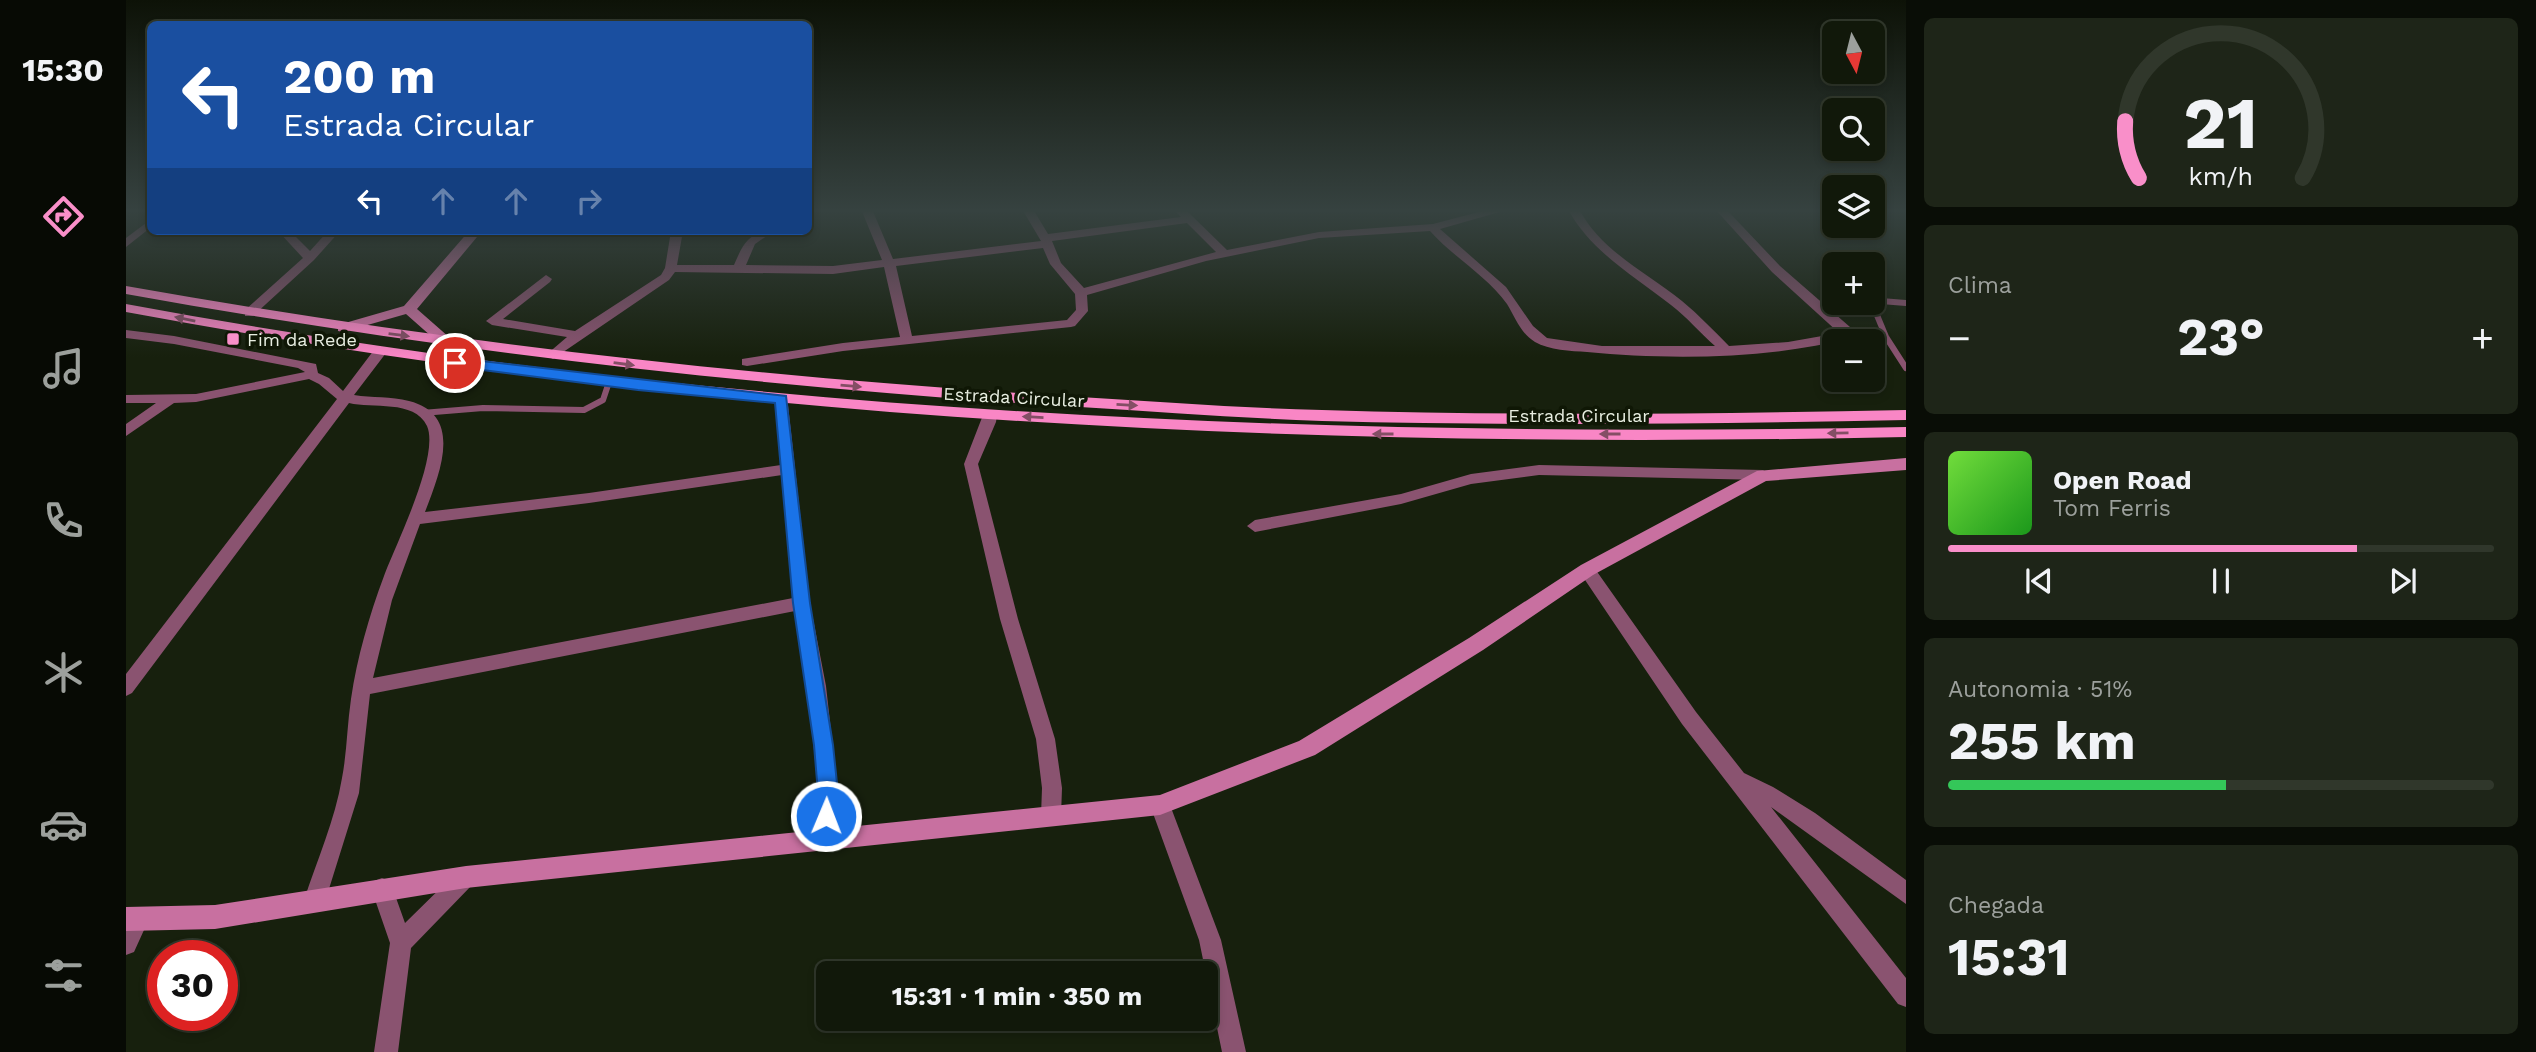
<!DOCTYPE html>
<html lang="pt">
<meta charset="utf-8">
<style>
:root{--surface:#11180a;--page:#1e2518;--text:#f1f3f6;--muted:#9ca09c;--line:#30372b;--accent:#f98fc9}
body{margin:0;font-family:"Work Sans",sans-serif;background:var(--page);color:var(--text);height:100vh;display:flex;flex-direction:column;font-size:26px;white-space:nowrap}
*{box-sizing:border-box;margin:0}
p{font-size:23px;color:var(--muted)}
.icon{flex:none;width:38px;height:38px;fill:none;stroke:currentColor;stroke-width:2;stroke-linecap:round;stroke-linejoin:round}
.map{position:relative;flex:1;overflow:hidden}
.drawer{display:flex;flex-direction:column;gap:18px;padding:18px;background:#090d06;width:630px}
.drawer>*{flex:none}
.banner{position:absolute;left:21px;top:21px;width:665px;height:214px;border-radius:10px;box-shadow:0 4px 10px #0003,0 0 0 2px var(--line);background:#1a4fa0;color:#fff;overflow:hidden}
.needle{width:46px;rotate:173deg}
.controls{position:absolute;left:1696px;top:21px;display:grid;gap:14px}
.controls a{display:grid;place-items:center;width:63px;height:63px;border-radius:10px;background:var(--surface);box-shadow:0 4px 10px #0003,0 0 0 2px var(--line);font-size:35px}
.speed{position:absolute;left:21px;top:940px;display:flex;gap:14px;font-size:35px;font-weight:700;text-align:center}
.speed>*{display:grid;place-content:center;width:91px;height:91px;border-radius:50%;background:var(--surface);box-shadow:0 4px 10px #0003,0 0 0 2px var(--line);line-height:1}
.speed .limit{border:10px solid #d22;background:#fff;color:#111}
.pin{position:absolute;display:grid;place-items:center;width:60px;height:60px;color:#fff;margin:-30px;border:4px solid #fff;border-radius:50%;box-shadow:0 2px 7px #0007}
.me{position:absolute;width:77px;margin:-38px;rotate:1deg;stroke-linejoin:round;filter:drop-shadow(0 0 5px #0008)}
.turn{display:flex;align-items:center;gap:24px;height:147px;padding:0 21px;font-size:32px}
.turn .icon{width:91px;height:91px;stroke-width:2.5}
.turn b{display:block;font-size:49px;line-height:60px}
.lanes{display:flex;align-items:center;height:66px;padding:0 21px;background:#0003;justify-content:center;gap:35px;direction:ltr}
.lanes .off{opacity:.35}
.big{font-size:52px;font-weight:700;line-height:1.1}
.drawer .widget{flex:1;display:flex;flex-direction:column;justify-content:center;gap:10px;min-width:0;padding:0 24px;border-radius:10px;background:var(--page)}
.drawer .dial{align-items:center;gap:0}
.dial svg{height:182px;overflow:visible;fill:none;stroke:var(--line);stroke-width:7;stroke-linecap:round;text-anchor:middle}
.dial text{fill:var(--text);stroke:none}
.song{display:flex;align-items:center;gap:21px}
.cover{width:84px;height:84px;border-radius:10px;background:linear-gradient(135deg,hsl(100 70% 55%),hsl(120 70% 35%))}
.played{height:7px;border-radius:4px;background:linear-gradient(90deg,var(--accent) 75%,var(--line) 75%)}
.keys{display:flex;justify-content:space-around;direction:ltr}
.heat{display:flex;justify-content:space-between;align-items:center;font-size:38px;direction:ltr}
.charge{height:10px;border-radius:5px;background:linear-gradient(90deg,#34c759 51%,var(--line) 0)}
.trip{position:absolute;left:690px;top:961px;width:402px;height:70px;border-radius:10px;background:var(--surface);box-shadow:0 4px 10px #0003,0 0 0 2px var(--line);font-weight:700;line-height:70px;text-align:center}
main{display:flex;flex:1;min-height:0}
.tab-bar{display:flex;flex-direction:column;width:126px;justify-content:space-around;align-items:center;background:#070a04;color:var(--muted)}
.tab-bar .icon{width:49px;height:49px}
.tab-bar .active{color:var(--accent)}
.tab-bar b{font-size:32px;color:var(--text)}
.map>svg:first-child{display:block}
.lines{fill:none;stroke-linecap:round;stroke-linejoin:round}
.lane{stroke:#8a5370;stroke-width:6}
.street{fill:#8a5370;fill-rule:evenodd}
.secondary{fill:#c870a0;fill-rule:evenodd}
.primary{fill:#f986c5;fill-rule:evenodd}
.oneway{fill:#844e65}
.route{fill:#1a73e8;stroke:#114b97;stroke-width:2}
.poi-dot{fill:#f98fc9;stroke:#0f1705;stroke-width:2.5}
.labels{text-anchor:middle;dominant-baseline:central;stroke-width:7;stroke-linejoin:round;paint-order:stroke}
.poi-label{font-size:18px;fill:#e8eee1;stroke:#0f1705;text-anchor:start}
.street-label{font-size:18px;fill:#e8eee1;stroke:#0f1705}
</style>
<main>
<nav class="tab-bar">
<b>15:30</b>
<svg class="icon active" aria-label="directions" viewBox="0 0 24 24"><path d="M12 3l9 9-9 9-9-9zM9 14v-3h6M13 9l2 2-2 2"/></svg>
<svg class="icon" aria-label="music" viewBox="0 0 24 24"><path d="M9 18V5l10-2v13"/><circle cx="6" cy="18" r="3"/><circle cx="16" cy="16" r="3"/></svg>
<svg class="icon" aria-label="phone" viewBox="0 0 24 24"><path d="M5 4h4l2 5-3 2q2 4 5 5l2-3 5 2v4C11 20 4 13 5 4z"/></svg>
<svg class="icon" aria-label="climate" viewBox="0 0 24 24"><path d="M12 3v18M4 7l16 10M4 17L20 7"/></svg>
<svg class="icon" aria-label="car" viewBox="0 0 24 24"><path d="M5 17H2v-5l4-1 3-4h7l3 4 3 1v5h-3M9 17h6M6 11h13"/><circle cx="7" cy="17" r="2"/><circle cx="17" cy="17" r="2"/></svg>
<svg class="icon" aria-label="filters" viewBox="0 0 24 24"><path d="M4 7h16M4 17h16"/><circle cx="9" cy="7" r="2"/><circle cx="15" cy="17" r="2"/></svg>
</nav>
<div class="map">
<svg width="1780" height="1052" viewBox="0 0 1780 1052">
<rect width="100%" height="100%" fill="#17200d"/>
<g class="lines">
<g class="lane">
<path d="M1780,303L1755,301L1748,308L1760,337L1780,368"/>
<path d="M296,413L357,408L458,410L477,400L483,382"/>
</g>
<g class="street">
<path d="M682,209H693L682,214Z"/>
<path d="M735,209H746L767,259L915,241L896,209H907L922,234L1055,217L1050,212L1059,209L1101,250L1193,232L1307,224L1364,209H1384L1314,229L1380,287L1407,326L1421,338L1476,346H1589C1574,333 1561,317 1545,305C1508,276 1464,251 1442,209H1453C1474,250 1521,273 1556,301C1573,315 1588,331 1603,346L1662,342L1713,333L1646,272L1589,209H1600L1654,266L1724,327L1726,335L1725,338C1645,359 1544,360 1461,352C1445,351 1423,350 1409,342C1395,334 1389,317 1381,304C1360,275 1327,257 1304,231L1193,238L1080,261L961,295L962,311L949,326L945,327L717,351L621,366L616,365V359L717,343L774,337L758,267L707,274L549,272L543,280L427,359L420,355L441,337L366,325L360,321L420,275L426,279L424,282L377,319L449,331L535,275L539,268L545,231H557L551,265H608C617,244 623,231 648,231L629,244L620,265L707,266L756,260ZM1061,223L1090,252L958,288L935,263L926,241ZM917,248L924,264L949,294L950,310L941,320L786,336L770,266Z"/>
<path d="M24,220V228L0,247V238Z"/>
<path d="M152,231H164L184,251L202,231H214L188,260L127,316H119V310L177,258Z"/>
<path d="M0,330L48,336L190,364L192,373L203,378L217,391L248,350H258L260,353L228,395C246,398 265,396 283,401C339,415 313,475 299,512L463,493L655,465L649,399L656,395L661,396L684,603L700,686L712,793L707,840L704,847L697,850L690,847L687,840L692,793L682,686L669,611L244,694L233,793L197,908L189,911L181,908L178,900C191,860 209,820 216,778C221,752 221,726 225,699C231,658 243,616 258,576C270,544 314,456 301,426C288,399 246,409 223,403L6,693L0,696V674L211,399L193,384L183,379L70,402L48,403L0,436V424L30,403H0V395L70,394L179,372L172,368L48,344L0,338ZM656,475L667,598L247,678L266,600L294,524L463,503Z"/>
<path d="M864,410L871,415L870,422L852,464L892,619L929,739L936,788L935,816L932,823L925,825L918,823L915,816L916,788L910,739L874,619L838,464L857,415Z"/>
<path d="M1413,465L1637,470L1644,475L1637,480L1413,475L1345,484L1275,504L1129,532L1121,526L1129,520L1275,494L1345,474Z"/>
<path d="M1461,564L1467,566L1570,712L1618,773L1647,787L1689,813L1780,880V904L1645,807L1780,978V1007L1772,1004L1556,724L1455,574L1453,570L1455,566Z"/>
<path d="M1034,796L1041,798L1044,805L1095,940L1120,1052H1096L1073,940L1024,805L1027,798Z"/>
<path d="M340,867L347,870L351,877L347,884L285,948L272,1052H248L264,943L245,888L248,881L256,878L264,881L279,923L333,870Z"/>
<path d="M12,908L20,911L23,919L8,952L0,955V920L4,911Z"/>
</g>
<g class="secondary">
<path d="M343,231H356L291,309L324,338V344H314L280,314L217,332L212,331V325L278,306Z"/>
<path d="M1780,458V470L1640,481L1467,575L1357,650L1189,755L1034,815L340,888L89,929L0,931V907L89,905L340,866L1034,795L1173,741L1343,638L1455,565L1631,471Z"/>
</g>
<g class="primary">
<path d="M0,286C316,342 634,378 954,397C1035,402 1115,408 1196,410C1391,416 1585,414 1780,410V420C1585,424 1391,426 1196,421C1115,418 1035,412 954,407C633,387 316,351 0,294Z"/>
<path d="M0,304C587,413 1184,439 1780,427V437C1184,450 587,422 0,312Z"/>
</g>
</g>
<defs><path id="oneway-solid" d="M-6-.8H1V-3.2L6.5 0L1 3.2V.8H-6Z" transform="scale(1.75)"/></defs>
<g class="oneway">
<use href="#oneway-solid" transform="translate(59 319) rotate(-169)"/>
<use href="#oneway-solid" transform="translate(273 335) rotate(7)"/>
<use href="#oneway-solid" transform="translate(498 364) rotate(8)"/>
<use href="#oneway-solid" transform="translate(725 386) rotate(5)"/>
<use href="#oneway-solid" transform="translate(1001 405) rotate(3)"/>
<use href="#oneway-solid" transform="translate(907 417) rotate(-177)"/>
<use href="#oneway-solid" transform="translate(1712 433) rotate(179)"/>
<use href="#oneway-solid" transform="translate(1257 434) rotate(-180)"/>
<use href="#oneway-solid" transform="translate(1484 434) rotate(-180)"/>
</g>
<linearGradient id="sky" x2="0" y2="1"><stop stop-color="#0d1207"/><stop offset="0.59" stop-color="#364240"/><stop offset="1" stop-color="#364240" stop-opacity="0"/></linearGradient>
<rect width="1780" height="357" fill="url(#sky)"/>
<path class="route" d="M329,358L660,396L684,603L707,745L712,793L707,823L700,826L693,823L690,816L692,793L688,745L667,603L649,403L512,390L325,366L323,363Z"/>
<rect class="poi-dot" x="100" y="332" width="14" height="14" rx="3.5"/>
<g class="labels">
<g class="poi-label">
<text x="121" y="339">Fim da Rede</text>
</g>
<g class="street-label">
<text transform="translate(888 397) rotate(3)">Estrada Circular</text>
<text x="1453" y="415">Estrada Circular</text>
</g>
</g>
</svg>
<div class="controls">
<a><svg class="needle" viewBox="-14 -14 28 28"><path d="M0-13l5 13h-10z" fill="#e53935"/><path d="M0 13l5-13h-10z" fill="#9ca09c"/></svg></a>
<a><svg class="icon" aria-label="search" viewBox="0 0 24 24"><circle cx="10" cy="10" r="6"/><path d="M15 15l6 6"/></svg></a>
<a><svg class="icon" aria-label="layers" viewBox="0 0 24 24"><path d="M12 4l9 5-9 5-9-5zM3 14l9 5 9-5"/></svg></a>
<a>+</a>
<a>−</a>
</div>
<div class="speed"><div class="limit">30</div></div>
<div class="pin" style="left:329px;top:363px;background:#d93025"><svg class="icon" aria-label="arrive" viewBox="0 0 24 24"><path d="M6 21V4h12l-3 4 3 4H6"/></svg></div>
<svg class="me" style="left:700px;top:816px" viewBox="-20 -20 40 40"><circle r="17" fill="#1a73e8" stroke="#fff" stroke-width="3"/><path d="M0-11L8 9 0 5-8 9z" fill="#fff"/></svg>
<div class="trip">15:31 · 1 min · 350 m</div>
<div class="banner">
<div class="turn"><svg class="icon" aria-label="left" viewBox="0 0 24 24"><path d="M17 20v-9H6M10 6l-5 5 5 5"/></svg><div><b>200 m</b>Estrada Circular</div></div>
<div class="lanes"><svg class="icon" aria-label="left" viewBox="0 0 24 24"><path d="M17 20v-9H6M10 6l-5 5 5 5"/></svg><svg class="icon off" aria-label="ahead" viewBox="0 0 24 24"><path d="M12 20V5M6 11l6-6 6 6"/></svg><svg class="icon off" aria-label="ahead" viewBox="0 0 24 24"><path d="M12 20V5M6 11l6-6 6 6"/></svg><svg class="icon off" aria-label="right" viewBox="0 0 24 24"><path d="M7 20v-9h11M14 6l5 5-5 5"/></svg></div>
</div>
</div>
<section class="drawer">
<div class="widget dial"><svg viewBox="0 0 100 80">
<path d="M14 69A42 42 0 1 1 86 69"/>
<path d="M14 69A42 42 0 0 1 8 44" stroke="#f98fc9"/>
<text x="50" y="56" font-size="32" font-weight="700">21</text>
<text x="50" y="72" font-size="11">km/h</text>
</svg></div>
<div class="widget"><p>Clima</p>
<div class="heat"><a>−</a><b class="big">23°</b><a>+</a></div>
</div>
<div class="widget">
<div class="song"><i class="cover"></i><div><b>Open Road</b><p>Tom Ferris</p></div></div>
<div class="played"></div>
<div class="keys"><svg class="icon" aria-label="previous" viewBox="0 0 24 24"><path d="M18 5L8 12l10 7zM5 5v14"/></svg><svg class="icon" aria-label="pause" viewBox="0 0 24 24"><path d="M8 5v14M16 5v14"/></svg><svg class="icon" aria-label="next" viewBox="0 0 24 24"><path d="M6 5l10 7-10 7zM19 5v14"/></svg></div>
</div>
<div class="widget"><p>Autonomia · 51%</p><b class="big">255 km</b><div class="charge"></div></div>
<div class="widget"><p>Chegada</p><b class="big">15:31</b></div>
</section>
</main>
